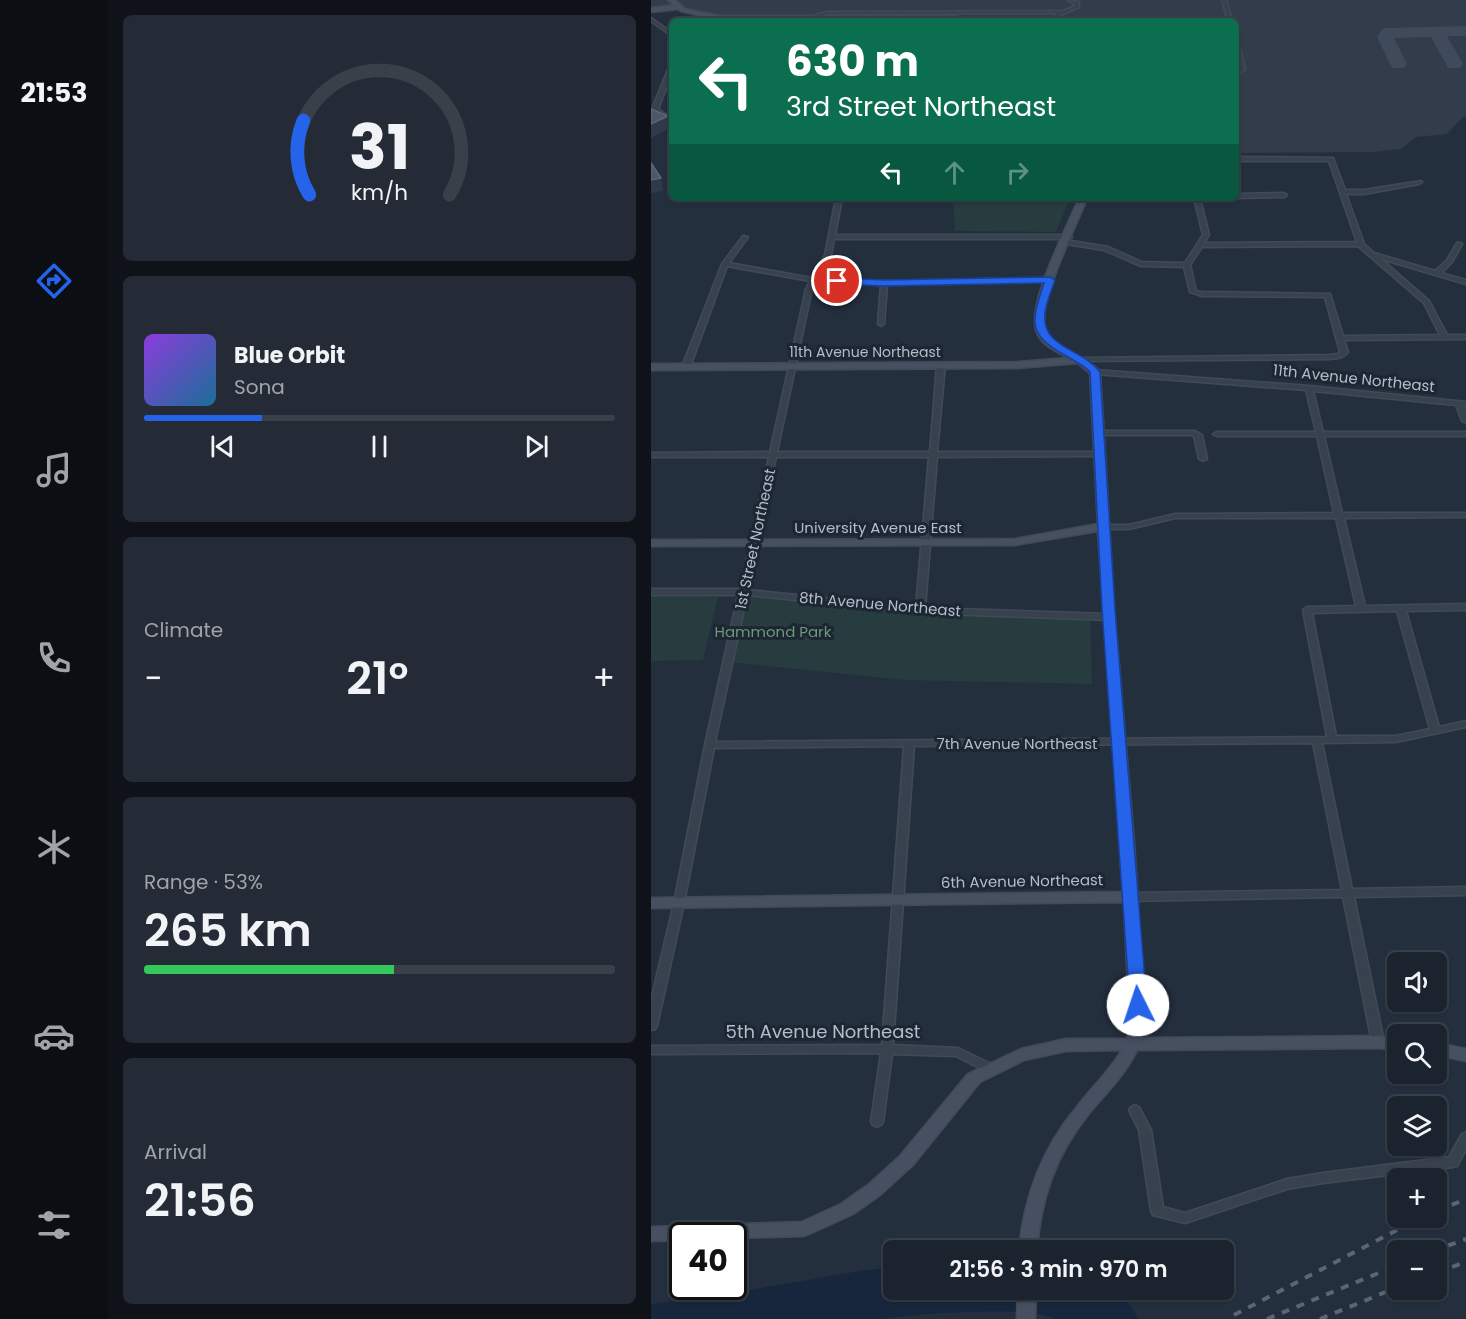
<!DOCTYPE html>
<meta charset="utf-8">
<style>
:root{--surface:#1b232e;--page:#242b36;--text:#f1f3f6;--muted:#a0a4aa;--line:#39404a;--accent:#2563eb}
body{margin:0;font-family:Poppins,sans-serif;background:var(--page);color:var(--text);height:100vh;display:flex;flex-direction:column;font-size:22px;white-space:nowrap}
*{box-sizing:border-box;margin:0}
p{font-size:20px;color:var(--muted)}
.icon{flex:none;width:33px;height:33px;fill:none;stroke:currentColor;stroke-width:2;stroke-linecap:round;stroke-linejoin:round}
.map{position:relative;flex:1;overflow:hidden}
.panel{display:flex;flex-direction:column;gap:15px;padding:15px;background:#0f1319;width:543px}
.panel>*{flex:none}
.hud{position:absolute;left:18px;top:18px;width:570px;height:183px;border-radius:9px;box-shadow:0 2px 4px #0004,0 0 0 2px var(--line);background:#0b6e4f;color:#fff;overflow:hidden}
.fabs{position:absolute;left:736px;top:952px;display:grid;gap:12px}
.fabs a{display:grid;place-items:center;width:60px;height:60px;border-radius:9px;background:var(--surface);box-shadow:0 2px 4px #0004,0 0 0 2px var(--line);font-size:30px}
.speed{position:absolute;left:18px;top:1222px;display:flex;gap:12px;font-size:30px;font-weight:700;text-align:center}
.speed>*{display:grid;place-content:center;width:78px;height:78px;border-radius:50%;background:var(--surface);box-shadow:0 2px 4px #0004,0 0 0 2px var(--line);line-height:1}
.speed .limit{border:3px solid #111;border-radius:9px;background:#fff;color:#111}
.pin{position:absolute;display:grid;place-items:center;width:51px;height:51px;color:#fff;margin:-26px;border:3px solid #fff;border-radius:50%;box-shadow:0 2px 6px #0007}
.me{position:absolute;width:66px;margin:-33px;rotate:356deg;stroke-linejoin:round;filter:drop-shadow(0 0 4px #0008)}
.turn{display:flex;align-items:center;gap:21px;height:126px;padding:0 18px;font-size:27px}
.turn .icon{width:78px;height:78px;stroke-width:2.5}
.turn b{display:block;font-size:42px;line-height:51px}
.lanes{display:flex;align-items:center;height:57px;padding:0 18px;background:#0003;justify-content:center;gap:30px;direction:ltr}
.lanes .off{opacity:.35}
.big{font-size:45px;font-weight:600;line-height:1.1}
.panel .card{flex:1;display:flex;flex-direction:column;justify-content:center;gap:9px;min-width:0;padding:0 21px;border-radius:9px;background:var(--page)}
.panel .dial{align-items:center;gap:0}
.dial svg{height:156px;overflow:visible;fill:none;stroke:var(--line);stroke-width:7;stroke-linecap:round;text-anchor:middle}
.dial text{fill:var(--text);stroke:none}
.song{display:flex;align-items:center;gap:18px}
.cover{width:72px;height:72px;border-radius:9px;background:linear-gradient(135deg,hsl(270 70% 55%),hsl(200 70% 35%))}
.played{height:6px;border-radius:3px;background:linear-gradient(90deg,var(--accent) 25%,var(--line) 25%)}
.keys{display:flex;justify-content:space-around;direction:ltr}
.heat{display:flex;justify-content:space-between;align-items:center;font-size:33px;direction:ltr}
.charge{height:9px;border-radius:4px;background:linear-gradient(90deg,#34c759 53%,var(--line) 0)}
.trip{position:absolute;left:232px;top:1240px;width:351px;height:60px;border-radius:9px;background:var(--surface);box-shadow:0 2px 4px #0004,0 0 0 2px var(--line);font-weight:600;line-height:60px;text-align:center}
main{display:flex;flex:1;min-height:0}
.tabs{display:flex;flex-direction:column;width:108px;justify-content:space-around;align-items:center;background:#0b0e12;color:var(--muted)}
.tabs .icon{width:42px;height:42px}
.tabs .on{color:var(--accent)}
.tabs b{font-size:27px;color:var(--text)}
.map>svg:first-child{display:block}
.airport{fill:#323c4b}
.green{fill:#263c3f}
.water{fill:#17263c}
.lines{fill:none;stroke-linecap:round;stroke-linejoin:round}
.taxiway{fill:#3f4a5a;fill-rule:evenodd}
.street-casing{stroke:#414a57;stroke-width:3}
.secondary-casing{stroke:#414a57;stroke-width:3}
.street{fill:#38414e;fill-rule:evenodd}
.secondary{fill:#465061;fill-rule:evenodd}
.rail{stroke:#5a6575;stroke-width:4;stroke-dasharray:8 8;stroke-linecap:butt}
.shaded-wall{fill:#2f3b4b}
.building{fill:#4b5868;stroke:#5c6777;stroke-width:1.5}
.route{fill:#2563eb;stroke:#184099;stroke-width:1.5}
.labels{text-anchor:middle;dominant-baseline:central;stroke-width:6;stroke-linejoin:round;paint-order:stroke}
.far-street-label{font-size:14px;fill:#b4bcc9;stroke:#1d2633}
.street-label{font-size:15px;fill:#b4bcc9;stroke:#1d2633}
.park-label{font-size:15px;fill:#6b9a76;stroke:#1d2633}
.near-street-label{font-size:18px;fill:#b4bcc9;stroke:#1d2633}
</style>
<main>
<nav class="tabs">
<b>21:53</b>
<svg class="icon on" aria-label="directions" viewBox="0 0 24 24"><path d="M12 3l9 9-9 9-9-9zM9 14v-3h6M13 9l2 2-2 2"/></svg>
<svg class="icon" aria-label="music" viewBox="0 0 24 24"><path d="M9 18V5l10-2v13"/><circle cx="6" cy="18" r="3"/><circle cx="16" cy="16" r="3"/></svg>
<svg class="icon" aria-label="phone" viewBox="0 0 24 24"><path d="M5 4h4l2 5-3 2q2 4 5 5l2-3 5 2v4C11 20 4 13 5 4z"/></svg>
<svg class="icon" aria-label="climate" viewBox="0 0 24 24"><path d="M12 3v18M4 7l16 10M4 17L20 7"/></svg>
<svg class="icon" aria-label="car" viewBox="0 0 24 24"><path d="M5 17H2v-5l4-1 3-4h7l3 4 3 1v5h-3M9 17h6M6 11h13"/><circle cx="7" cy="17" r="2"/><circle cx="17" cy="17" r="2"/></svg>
<svg class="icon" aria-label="filters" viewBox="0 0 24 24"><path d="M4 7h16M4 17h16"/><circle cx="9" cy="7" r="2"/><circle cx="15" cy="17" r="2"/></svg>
</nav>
<section class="panel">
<div class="card dial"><svg viewBox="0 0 100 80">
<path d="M14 69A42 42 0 1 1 86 69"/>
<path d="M14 69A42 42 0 0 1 11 31" stroke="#2563eb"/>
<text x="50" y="56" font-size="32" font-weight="700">31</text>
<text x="50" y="72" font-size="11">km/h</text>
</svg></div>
<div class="card">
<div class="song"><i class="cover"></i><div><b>Blue Orbit</b><p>Sona</p></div></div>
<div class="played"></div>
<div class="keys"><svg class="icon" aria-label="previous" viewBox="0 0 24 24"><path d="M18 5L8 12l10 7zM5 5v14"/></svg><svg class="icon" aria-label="pause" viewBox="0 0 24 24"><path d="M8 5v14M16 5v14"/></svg><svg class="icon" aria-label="next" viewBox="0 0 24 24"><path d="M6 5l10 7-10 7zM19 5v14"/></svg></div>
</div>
<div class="card"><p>Climate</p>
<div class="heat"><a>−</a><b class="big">21°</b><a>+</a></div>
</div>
<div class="card"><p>Range · 53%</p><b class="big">265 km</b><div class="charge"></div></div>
<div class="card"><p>Arrival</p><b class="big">21:56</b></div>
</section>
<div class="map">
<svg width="815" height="1319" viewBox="0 0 815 1319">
<rect width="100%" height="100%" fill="#242f3e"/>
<path class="airport" d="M0,0H815V117H812L796,134L765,137L750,149L722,152L585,153V21H350L324,16L60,15L14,7L0,8Z"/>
<g class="green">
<path d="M302,198H419L405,232L304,231Z"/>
<path d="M93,592L269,610L439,617L441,684L254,680L78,662Z"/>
<path d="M0,595L67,597L52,660L0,661Z"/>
</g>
<path class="water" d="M243,1268V1290H468L488,1319H403C381,1305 261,1314 231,1319H0V1304L75,1294L215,1270Z"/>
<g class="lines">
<path class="taxiway" d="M815,26V36H796L812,64L809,68H797L780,37L743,38L756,64L753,68H741L726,37L731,29L737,28Z"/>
<g class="street-casing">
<g id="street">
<path d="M416,0L428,2V7L409,15L407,18L409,21H404L402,18L405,13L177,14L170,16L169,20L165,19L166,14L177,12L412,11L424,6V4Z"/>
<path d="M571,0H575L581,21H577Z"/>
<path d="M0,18L21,33V36L0,21Z"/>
<path d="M585,42L588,44L594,69L585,77V72L588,69L585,55Z"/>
<path d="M21,65V73L7,109L21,119V124L1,109L18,67Z"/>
<path d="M585,157L682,158L694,190H713L770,181L771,182L768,184L713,194H695L713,244L723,253L784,271L796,260L806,243H810L811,244L801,262L790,273L815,280V284L730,259L778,301L796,335H815V339L693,340L697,352C691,359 686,358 678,359L426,361L424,360L428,358L678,355L687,354L689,352L674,297L551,296L539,292L533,267L490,266L453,250L415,244L412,242L415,240L457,247L491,262L534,263L552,235L543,198H549L558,235L553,243L706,242L678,161H585ZM707,246L773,303L789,335L692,336L679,294L551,292L545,291L539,265L551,247Z"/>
<path d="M585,194L633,193L636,195L633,197L585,198Z"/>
<path d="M185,198H191L184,235H418L421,237L418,239H183L180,255L167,278L233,281L399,278L402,280L399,282L236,285L233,324L230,326L227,324L230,285L165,282L161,289L126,452H279L286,365L287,363H293L294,365L286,452H450L454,454L450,456L286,457L274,608L458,614L462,617L458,620L269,613L96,595L64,742L676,737L652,610L656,607L705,606L685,518H524L478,529H453L449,527L453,525H478L524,514L683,513L666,436H566L562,434L566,432H665L655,390L444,374L440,372L444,370L658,386L815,402V406H813L815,411V423L811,421L805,405L662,391L672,432H815V436H673L691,513H815V517L693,518L714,606L815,604V610L755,611L788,727L815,721V727L745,742L671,743L701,889L815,887V895L703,897L733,1042L731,1045L727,1046L723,1045L721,1042L692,897L479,901L475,900L474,897L475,894L479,893L691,890L662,743L263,746L242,1045L307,1048L344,1066L346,1069L344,1072L340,1074L336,1072L305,1056L241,1054L232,1122L230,1125L226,1127L222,1125L220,1122L230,1053L0,1054V1046L231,1045L253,746L63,748L33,903L6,1026L4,1029L0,1030V1001L23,903L54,745L87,595H0V589H89L118,457H0V453L119,452L155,289L159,281L76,266L39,367L35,369L31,367L71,264L92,236L97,237L78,263L161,278L174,255ZM125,457H278L265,607L97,590ZM746,611L779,729L745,736H685L661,613Z"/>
<path d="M446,431H544L551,435L556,459L552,461L548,459L543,436L540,435H446Z"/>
<path d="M484,1105L488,1107L500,1130L512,1207L534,1213L636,1179L672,1173L798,1157L811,1134L815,1132V1149L806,1166L802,1167L672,1183L636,1189L534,1223L502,1215L500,1211L488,1130L478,1110L480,1107Z"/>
</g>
</g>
<g class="secondary-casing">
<g id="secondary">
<path d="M17,0H24L34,9L68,16H300L335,21L68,20L30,11L27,9L0,12V8L23,5Z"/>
<path d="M428,198H436C426,225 381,311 396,334C408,353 435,355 449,372L463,608L483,842L495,1027L491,1038L727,1036L747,1038V1050L727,1048L486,1050C474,1075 454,1094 436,1116C404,1156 389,1200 386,1251H368C373,1197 390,1150 425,1108C440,1088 458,1072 471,1050L415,1051L373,1060L329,1082L261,1166L229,1195L202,1214L158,1234L152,1236L82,1238V1236H32V1240L0,1241V1227L151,1222L190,1204L217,1185L249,1156L317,1074L370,1049L415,1039H476L479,1027L473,902L0,908V898L472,892L447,531L364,545L0,546V540L364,539L447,524L439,373L427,363L367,368L0,370V364L367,362L418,358C406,352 392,346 386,333C374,306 417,226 428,198Z"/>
<path d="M786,1043L815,1049V1061L786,1055Z"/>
<path d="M367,1290H385L384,1319H366Z"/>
</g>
</g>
<use href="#street" class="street"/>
<use href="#secondary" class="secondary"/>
<g class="rail">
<path d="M786,1211L815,1199"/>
<path d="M782,1251L815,1239"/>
<path d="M786,1272L815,1262"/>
<path d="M583,1315L769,1218"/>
<path d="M616,1319L747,1265"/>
<path d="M669,1319L747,1287"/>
</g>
</g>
<g class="shaded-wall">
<path d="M17,116L18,128L0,138V124Z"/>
<path d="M10,178L12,191L0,193V180Z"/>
</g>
<g class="building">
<path d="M0,109L17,116L0,124Z"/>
<path d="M0,163L10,178L0,180Z"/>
</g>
<path class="route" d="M399,277L404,280C401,290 395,302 394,313C390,349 432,348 449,372L464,609L496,1005L493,1010L487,1011L481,1010L479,1005L451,609L439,372C433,365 423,361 415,356C376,334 380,323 393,283L233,286L186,284L181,281L186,278L233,280Z"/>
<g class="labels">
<g class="far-street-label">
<text x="214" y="352">11th Avenue Northeast</text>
</g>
<g class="street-label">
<text transform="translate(703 378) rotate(6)">11th Avenue Northeast</text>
<text x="227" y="527">University Avenue East</text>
<text transform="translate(104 539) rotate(-78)">1st Street Northeast</text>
<text transform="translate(229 604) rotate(5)">8th Avenue Northeast</text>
<text x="366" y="743">7th Avenue Northeast</text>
<text transform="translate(371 881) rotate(-1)">6th Avenue Northeast</text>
</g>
<g class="park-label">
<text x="122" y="631">Hammond Park</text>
</g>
<g class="near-street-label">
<text x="172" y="1031">5th Avenue Northeast</text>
</g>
</g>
</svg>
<div class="fabs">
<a><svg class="icon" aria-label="sound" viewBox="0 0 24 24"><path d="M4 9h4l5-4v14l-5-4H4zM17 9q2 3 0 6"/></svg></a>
<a><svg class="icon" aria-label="search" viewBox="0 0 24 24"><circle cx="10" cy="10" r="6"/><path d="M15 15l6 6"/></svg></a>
<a><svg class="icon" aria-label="layers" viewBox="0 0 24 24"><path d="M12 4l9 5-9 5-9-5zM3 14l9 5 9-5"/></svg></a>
<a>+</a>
<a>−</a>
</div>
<div class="speed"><div class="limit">40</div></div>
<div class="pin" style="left:186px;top:281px;background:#d93025"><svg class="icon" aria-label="arrive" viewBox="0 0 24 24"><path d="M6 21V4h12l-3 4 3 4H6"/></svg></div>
<svg class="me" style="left:487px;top:1005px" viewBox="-20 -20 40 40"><circle r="19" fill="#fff"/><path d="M0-13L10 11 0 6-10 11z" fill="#2563eb"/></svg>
<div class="trip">21:56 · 3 min · 970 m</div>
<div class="hud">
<div class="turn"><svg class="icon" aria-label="left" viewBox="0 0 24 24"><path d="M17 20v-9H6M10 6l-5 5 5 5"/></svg><div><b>630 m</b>3rd Street Northeast</div></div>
<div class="lanes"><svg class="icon" aria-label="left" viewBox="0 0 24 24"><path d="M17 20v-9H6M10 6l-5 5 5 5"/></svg><svg class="icon off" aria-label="ahead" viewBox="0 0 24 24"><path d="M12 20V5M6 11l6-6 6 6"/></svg><svg class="icon off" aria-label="right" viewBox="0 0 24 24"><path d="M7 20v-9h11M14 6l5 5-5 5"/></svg></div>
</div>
</div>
</main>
